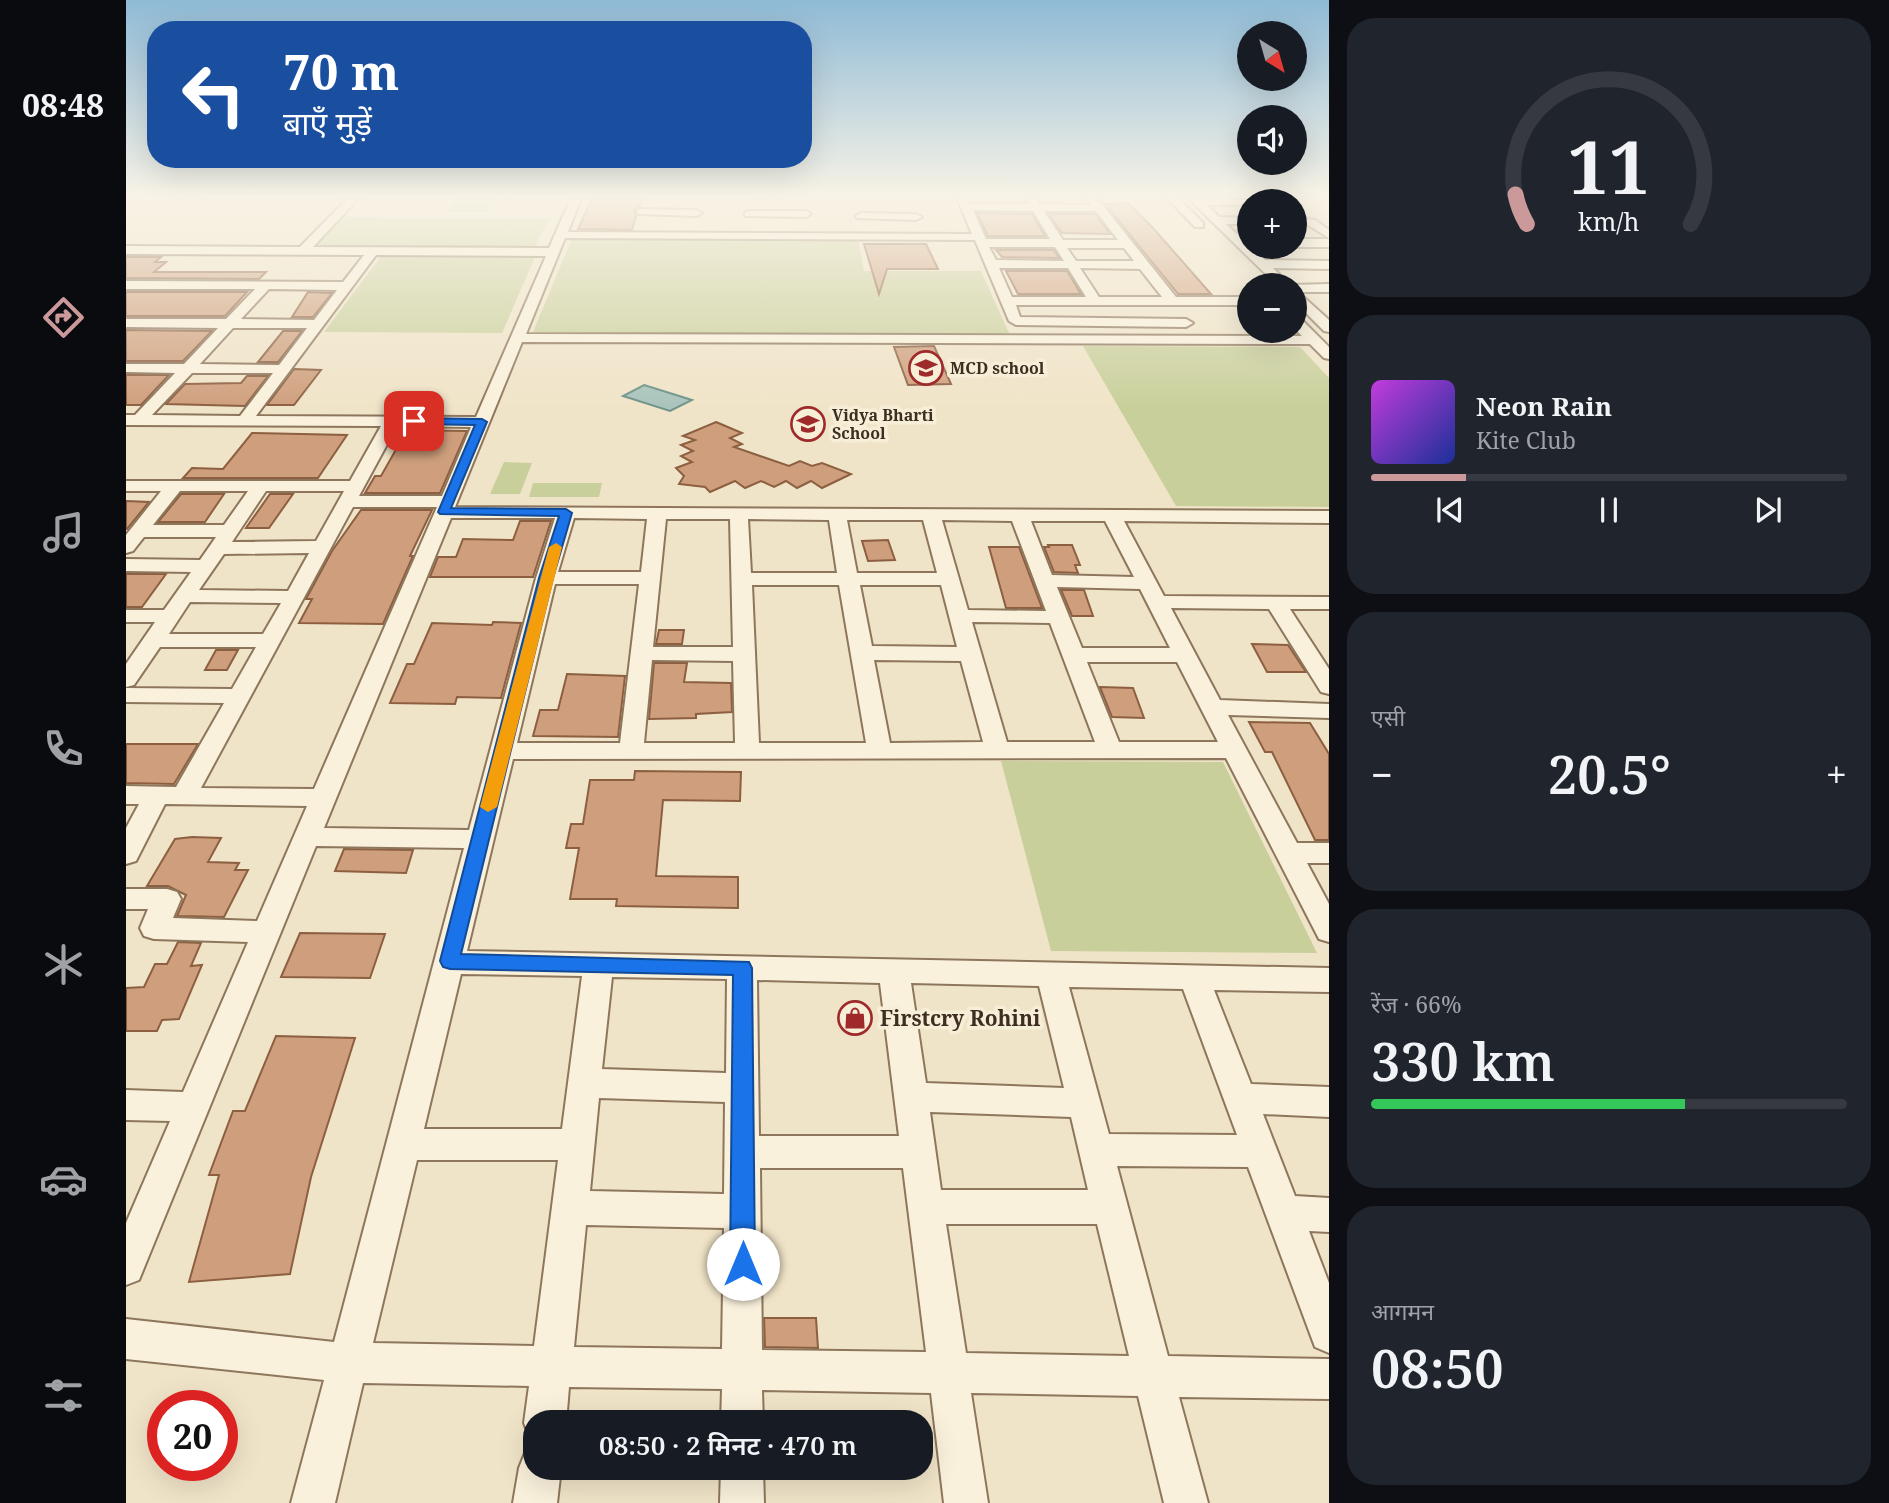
<!DOCTYPE html>
<html lang="hi">
<meta charset="utf-8">
<style>
:root{--surface:#171b24;--page:#20242c;--text:#f1f3f6;--muted:#9ea1a6;--line:#363941;--accent:#cc999b}
body{margin:0;font-family:"Noto Serif","Noto Sans Devanagari",serif;background:var(--page);color:var(--text);height:100vh;display:flex;flex-direction:column;font-size:26px;white-space:nowrap}
*{box-sizing:border-box;margin:0}
p{font-size:23px;color:var(--muted)}
.icon{flex:none;width:38px;height:38px;fill:none;stroke:currentColor;stroke-width:2;stroke-linecap:round;stroke-linejoin:round}
.map{position:relative;flex:1;overflow:hidden}
.details{display:flex;flex-direction:column;gap:18px;padding:18px;background:#0d0f14;width:560px}
.details>*{flex:none}
.top-card{position:absolute;left:21px;top:21px;width:665px;height:147px;border-radius:28px;box-shadow:0 7px 28px #0002;background:#1a4fa0;color:#fff;overflow:hidden}
.needle{width:46px;rotate:143deg}
.controls{position:absolute;left:1111px;top:21px;display:grid;gap:14px}
.controls a{display:grid;place-items:center;width:70px;height:70px;border-radius:50%;background:var(--surface);box-shadow:0 7px 28px #0002;font-size:35px}
.speed{position:absolute;left:21px;top:1390px;display:flex;gap:14px;font-size:35px;font-weight:700;text-align:center}
.speed>*{display:grid;place-content:center;width:91px;height:91px;border-radius:50%;background:var(--surface);box-shadow:0 7px 28px #0002;line-height:1}
.speed .limit{border:10px solid #d22;background:#fff;color:#111}
.pin{position:absolute;display:grid;place-items:center;width:60px;height:60px;color:#fff;margin:-30px;border-radius:14px;box-shadow:0 4px 10px #0006}
.me{position:absolute;width:77px;margin:-38px;rotate:0deg;stroke-linejoin:round;filter:drop-shadow(0 0 5px #0008)}
.turn{display:flex;align-items:center;gap:24px;height:147px;padding:0 21px;font-size:32px}
.turn .icon{width:91px;height:91px;stroke-width:2.5}
.turn b{display:block;font-size:49px;line-height:60px}
.big{font-size:52px;font-weight:600;line-height:1.1}
.details .widget{flex:1;display:flex;flex-direction:column;justify-content:center;gap:10px;min-width:0;padding:0 24px;border-radius:28px;background:var(--page)}
.details .dial{align-items:center;gap:0}
.dial svg{height:182px;overflow:visible;fill:none;stroke:var(--line);stroke-width:7;stroke-linecap:round;text-anchor:middle}
.dial text{fill:var(--text);stroke:none}
.song{display:flex;align-items:center;gap:21px}
.cover{width:84px;height:84px;border-radius:10px;background:linear-gradient(135deg,hsl(290 70% 55%),hsl(230 70% 35%))}
.played{height:7px;border-radius:4px;background:linear-gradient(90deg,var(--accent) 20%,var(--line) 20%)}
.keys{display:flex;justify-content:space-around;direction:ltr}
.heat{display:flex;justify-content:space-between;align-items:center;font-size:38px;direction:ltr}
.charge{height:10px;border-radius:5px;background:linear-gradient(90deg,#34c759 66%,var(--line) 0)}
.trip{position:absolute;left:397px;top:1410px;width:410px;height:70px;border-radius:28px;background:var(--surface);box-shadow:0 7px 28px #0002;font-weight:600;line-height:70px;text-align:center}
main{display:flex;flex:1;min-height:0}
.dock{display:flex;flex-direction:column;width:126px;justify-content:space-around;align-items:center;background:#090b0e;color:var(--muted)}
.dock .icon{width:49px;height:49px}
.dock .current{color:var(--accent)}
.dock b{font-size:32px;color:var(--text)}
.map>svg:first-child{display:block}
.green{fill:#c9cf9b}
.water{fill:#a9c4bc;stroke:#6f938a;stroke-width:2}
.building{fill:#cf9f7d;stroke:#8d5f41;stroke-width:2}
.lines{fill:none;stroke-linecap:round;stroke-linejoin:round}
.minor-casing{stroke:#8d765c;stroke-width:4}
.minor{fill:#faf1dc;fill-rule:evenodd}
.route{fill:#1a73e8;stroke:#114b97;stroke-width:2}
.slow{fill:#f59e0b}
.labels{text-anchor:middle;dominant-baseline:central;stroke-width:7;stroke-linejoin:round;paint-order:stroke}
.far-poi-label{font-size:16px;font-weight:bold;fill:#3d2e20;stroke:#f7eed8;text-anchor:start}
.near-poi-label{font-size:21px;font-weight:bold;fill:#3d2e20;stroke:#f7eed8;text-anchor:start}
</style>
<main>
<nav class="dock">
<b>08:48</b>
<svg class="icon current" aria-label="directions" viewBox="0 0 24 24"><path d="M12 3l9 9-9 9-9-9zM9 14v-3h6M13 9l2 2-2 2"/></svg>
<svg class="icon" aria-label="music" viewBox="0 0 24 24"><path d="M9 18V5l10-2v13"/><circle cx="6" cy="18" r="3"/><circle cx="16" cy="16" r="3"/></svg>
<svg class="icon" aria-label="phone" viewBox="0 0 24 24"><path d="M5 4h4l2 5-3 2q2 4 5 5l2-3 5 2v4C11 20 4 13 5 4z"/></svg>
<svg class="icon" aria-label="climate" viewBox="0 0 24 24"><path d="M12 3v18M4 7l16 10M4 17L20 7"/></svg>
<svg class="icon" aria-label="car" viewBox="0 0 24 24"><path d="M5 17H2v-5l4-1 3-4h7l3 4 3 1v5h-3M9 17h6M6 11h13"/><circle cx="7" cy="17" r="2"/><circle cx="17" cy="17" r="2"/></svg>
<svg class="icon" aria-label="filters" viewBox="0 0 24 24"><path d="M4 7h16M4 17h16"/><circle cx="9" cy="7" r="2"/><circle cx="15" cy="17" r="2"/></svg>
</nav>
<div class="map">
<svg width="1203" height="1503" viewBox="0 0 1203 1503">
<rect width="100%" height="100%" fill="#f0e4c8"/>
<g class="green">
<path d="M331,198H372L363,212H322Z"/>
<path d="M218,217L423,219L407,250L187,247Z"/>
<path d="M446,238L732,240L738,271H855L884,335L407,332Z"/>
<path d="M256,255H410L376,333L198,332Z"/>
<path d="M957,346L1174,347L1203,378V507L1050,506Z"/>
<path d="M378,462L406,463L394,494H364Z"/>
<path d="M407,483H476L473,497H403Z"/>
<path d="M875,761L1097,762L1191,953L925,951Z"/>
</g>
<path class="water" d="M518,385L566,400L544,411L497,396Z"/>
<g class="building">
<path d="M516,198L513,207L508,210L510,216L506,230L452,229L466,199Z"/>
<path d="M1002,203L1027,228L1085,294H1052L979,204Z"/>
<path d="M851,213L906,214L919,236H862Z"/>
<path d="M923,214H969L984,234L936,233Z"/>
<path d="M738,244H800L812,269H761L753,294Z"/>
<path d="M870,250H928L933,258L876,257Z"/>
<path d="M0,257H35L29,262H40L28,272H140L133,279L0,278Z"/>
<path d="M880,271H941L955,294H892Z"/>
<path d="M0,292H121L99,316H0Z"/>
<path d="M182,292L206,293L187,317H166Z"/>
<path d="M0,330L86,331L57,361H0Z"/>
<path d="M157,331H176L152,362H132Z"/>
<path d="M808,346L825,384L782,385L768,347Z"/>
<path d="M168,369L195,370L168,405H141Z"/>
<path d="M0,375H43L15,405H0Z"/>
<path d="M121,376H142L119,406L40,404L59,384L115,383Z"/>
<path d="M590,422L616,433L604,438L616,444L608,447L663,466L674,461L686,466L696,463L725,474L696,488L685,481L671,488L660,481L648,487L635,481L619,488L609,481L584,492L579,487L553,484L558,476L550,468L566,462L555,456L567,451L555,445L569,440L557,436Z"/>
<path d="M281,430L341,431L314,493H239L249,476H255Z"/>
<path d="M126,433L221,435L192,478H57L66,468L97,469Z"/>
<path d="M55,494H98L79,522H32Z"/>
<path d="M144,494H167L143,528H120Z"/>
<path d="M0,501L23,502L1,529H0Z"/>
<path d="M235,510H306L284,556H287L257,624L173,623L186,599H180L206,551Z"/>
<path d="M394,521H425L407,577H304L312,557H330L337,539L387,540Z"/>
<path d="M762,540L769,560L742,561L736,541Z"/>
<path d="M922,545H946L954,565H949L952,573L928,572L918,547H923Z"/>
<path d="M863,547H893L916,608H880Z"/>
<path d="M0,574H40L16,607H0Z"/>
<path d="M935,590H958L967,616H946Z"/>
<path d="M367,622L395,623L375,698L331,697L329,704L264,703L281,664H288L306,623L366,625Z"/>
<path d="M533,630H558L556,644H530Z"/>
<path d="M1126,644L1162,645L1180,672H1141Z"/>
<path d="M90,650H112L101,670H79Z"/>
<path d="M528,663H561L558,682L605,683L606,712L570,714V718L523,719Z"/>
<path d="M441,674L499,676L492,737L407,736L414,710H432Z"/>
<path d="M974,687L1007,688L1018,718L986,717Z"/>
<path d="M1123,722L1184,723L1203,754V840H1189L1146,752H1139Z"/>
<path d="M0,744H72L48,784L0,783Z"/>
<path d="M509,771L615,772L614,801L537,800L530,876L612,877V908L490,906L491,899H444L453,848H440L445,824H457L464,780H508Z"/>
<path d="M66,837L95,838L82,862L113,863L109,870H122L98,917L51,916L60,895L42,886H21L49,839Z"/>
<path d="M218,849L287,850L280,873L209,871Z"/>
<path d="M174,933L259,934L244,978L155,977Z"/>
<path d="M52,942L75,943L65,966L76,965L53,1019L36,1020L31,1031H0V988L18,987L29,964H41Z"/>
<path d="M150,1036L229,1038L185,1177L164,1274L63,1282L93,1175H83L107,1111H119Z"/>
<path d="M638,1318H690L692,1348L639,1347Z"/>
</g>
<g class="lines">
<g class="minor-casing">
<g id="minor">
<path d="M222,198H233L187,247L423,248L445,198H455L442,232L846,234L831,198H841L844,204H903L899,198H910L913,204L965,205L960,198H971L1050,297H1124V305H890L894,317L1060,319L1067,323L1060,327L890,325L883,321L849,240L439,238L400,334L1176,336L1169,329V317L1174,318L1203,347V359L1198,358L1184,344L396,342L329,507L1203,511V523L998,521L1038,596L1203,597V609H1164L1203,669V694L1195,692L1143,609L1045,608L1094,700L1203,704V718L1102,715L1171,843H1203V863H1181L1203,904V942L1193,939L1100,758L387,759L341,951L1203,968V992L1088,990L1125,1084L1203,1087V1117L1137,1114L1169,1196L1203,1198V1232L1183,1231L1203,1283V1353L1189,1347L1122,1167L991,1166L1042,1356L1203,1359V1399L1053,1397L1082,1503H1038L1012,1396L845,1393L862,1503H818L805,1393L636,1390L637,1423H595L596,1389L443,1387L440,1423H410V1440L404,1438L398,1423L403,1386L237,1383L209,1503H165L198,1380L0,1359V1319L208,1342L338,848L190,846L13,1280L0,1285V1223L44,1121L0,1120V1090L57,1092L122,942L28,939L18,936L14,928L22,909H0V889H41L51,892L55,899L47,918L131,921L181,806L39,804L10,861L0,864V828L13,804H0V786L50,787L98,703L0,702V688L106,689L130,647H34L8,685L0,687V664L29,622H0V610H38L65,572L0,571V559L74,560L90,537H18L7,551L0,553V535L35,491H0V481H224L255,426L0,425V415H9L49,373L0,372V364H58L92,328L0,327V319H100L129,289H0V281L217,282L238,255L0,254V246L174,247ZM847,210L907,211L924,239H860ZM918,211H970L992,240H937ZM863,247H929L938,261L870,260ZM941,248H998L1008,261H950ZM250,255L420,256L350,417L130,416ZM873,268H942L960,297H886ZM954,268L1014,269L1036,297H973ZM143,289L211,290L188,320L115,319ZM107,328H181L153,365L74,364ZM66,373H147L114,416L26,415ZM271,426L345,427L316,496H233ZM54,491H122L98,525H27ZM140,491H218L190,541L106,542ZM227,507H311L188,789L75,788ZM325,518H429L410,578L343,830L198,828ZM448,518L521,519L515,572H432ZM540,519H604L607,647H527ZM622,519L703,520L711,573H625ZM721,520H797L811,573H731ZM816,520L886,521L920,611L842,610ZM905,521H979L1008,577L926,575ZM183,553L162,591L73,590L98,554ZM429,584H513L494,743H391ZM626,585H713L740,743H633ZM734,585H815L831,647L746,646ZM931,587L1014,589L1044,648H956ZM64,602L155,603L137,634H43ZM846,622L924,623L969,742H881ZM526,660L607,661L609,743H518ZM748,660L835,661L857,742L764,743ZM961,662H1051L1092,742H993ZM335,974L456,976L436,1129H298ZM486,977L601,979L600,1073L476,1069ZM631,980L754,983L773,1136H633ZM785,983L913,986L938,1088L800,1083ZM943,987L1057,989L1111,1135L983,1134ZM473,1098L599,1102L598,1194L464,1191ZM804,1112L945,1117L962,1190H815ZM291,1160H432L408,1346L247,1343ZM634,1168H777L800,1352L636,1350ZM820,1224H971L1003,1356L840,1353ZM460,1225L598,1228L596,1349L448,1347Z"/>
<path d="M1041,198H1052L1077,223V227H1069Z"/>
<path d="M1062,198L1128,200L1124,201V205H1081L1093,217L1124,218V224H1100L1139,260L1203,261V269L1147,268L1164,285H1151Z"/>
<path d="M1136,198H1147L1149,201H1138Z"/>
<path d="M515,209L571,210L576,213L571,216L511,214V210Z"/>
<path d="M623,211H680L685,214L680,217L619,216V212Z"/>
<path d="M735,213L790,214L796,217L790,220L731,218L730,216Z"/>
<path d="M1169,218L1189,220L1203,230V238L1182,225L1169,224Z"/>
<rect x="1169" y="239" width="34" height="8"/>
<path d="M1203,284V292H1172L1203,320V332L1198,331L1169,302V285H1165Z"/>
<path d="M410,1449V1468H435L431,1503H387L393,1468L399,1453Z"/>
<path d="M595,1468H637L638,1503H594Z"/>
</g>
</g>
<use href="#minor" class="minor"/>
</g>
<linearGradient id="sky" x2="0" y2="1"><stop stop-color="#8fbad6"/><stop offset="0.48" stop-color="#f8f3e6"/><stop offset="1" stop-color="#f8f3e6" stop-opacity="0"/></linearGradient>
<rect width="1203" height="409" fill="url(#sky)"/>
<path class="route" d="M288,418L356,419L361,422L325,508L440,509L446,513L427,578L335,954L623,962L626,968L629,1264L625,1272L617,1276L608,1272L604,1264L607,975L324,969L317,967L314,961L413,578L433,516L314,514L312,512L349,425L285,424L283,421Z"/>
<path class="slow" d="M430,543L436,547L371,807L362,812L354,807L423,547Z"/>
<defs>
<g id="school-ring" transform="scale(1.75)"><circle r="9.5" fill="#f7eed8" stroke="#9e2a2b" stroke-width="1.5"/><path d="M0-5L7-2L0 1L-7-2ZM-4 1L0 2.5L4 1V4Q0 6-4 4Z" fill="#9e2a2b"/></g>
<g id="shop-ring" transform="scale(1.75)"><circle r="9.5" fill="#f7eed8" stroke="#9e2a2b" stroke-width="1.5"/><path d="M-5-2.5h2.3a2.7 3.5 0 0 1 5.4 0H5L5.5 6h-11ZM-1.5-2.5h3a1.5 2.3 0 0 0-3 0Z" fill="#9e2a2b"/></g>
</defs>
<g fill-rule="evenodd">
<use href="#school-ring" x="800" y="368"/>
<use href="#school-ring" x="682" y="424"/>
<use href="#shop-ring" x="729" y="1018"/>
</g>
<g class="labels">
<g class="far-poi-label">
<text x="824" y="368">MCD school</text>
<text x="706" y="415">Vidya Bharti<tspan x="706" dy="18">School</tspan></text>
</g>
<g class="near-poi-label">
<text x="754" y="1018">Firstcry Rohini</text>
</g>
</g>
</svg>
<div class="controls">
<a><svg class="needle" viewBox="-14 -14 28 28"><path d="M0-13l5 13h-10z" fill="#e53935"/><path d="M0 13l5-13h-10z" fill="#9ea1a6"/></svg></a>
<a><svg class="icon" aria-label="sound" viewBox="0 0 24 24"><path d="M4 9h4l5-4v14l-5-4H4zM17 9q2 3 0 6"/></svg></a>
<a>+</a>
<a>−</a>
</div>
<div class="speed"><div class="limit">20</div></div>
<div class="pin" style="left:288px;top:421px;background:#d93025"><svg class="icon" aria-label="arrive" viewBox="0 0 24 24"><path d="M6 21V4h12l-3 4 3 4H6"/></svg></div>
<svg class="me" style="left:617px;top:1264px" viewBox="-20 -20 40 40"><circle r="19" fill="#fff"/><path d="M0-13L10 11 0 6-10 11z" fill="#1a73e8"/></svg>
<div class="trip">08:50 · 2 मिनट · 470 m</div>
<div class="top-card">
<div class="turn"><svg class="icon" aria-label="left" viewBox="0 0 24 24"><path d="M17 20v-9H6M10 6l-5 5 5 5"/></svg><div><b>70 m</b>बाएँ मुड़ें</div></div>
</div>
</div>
<section class="details">
<div class="widget dial"><svg viewBox="0 0 100 80">
<path d="M14 69A42 42 0 1 1 86 69"/>
<path d="M14 69A42 42 0 0 1 9 56" stroke="#cc999b"/>
<text x="50" y="56" font-size="32" font-weight="700">11</text>
<text x="50" y="72" font-size="11">km/h</text>
</svg></div>
<div class="widget">
<div class="song"><i class="cover"></i><div><b>Neon Rain</b><p>Kite Club</p></div></div>
<div class="played"></div>
<div class="keys"><svg class="icon" aria-label="previous" viewBox="0 0 24 24"><path d="M18 5L8 12l10 7zM5 5v14"/></svg><svg class="icon" aria-label="pause" viewBox="0 0 24 24"><path d="M8 5v14M16 5v14"/></svg><svg class="icon" aria-label="next" viewBox="0 0 24 24"><path d="M6 5l10 7-10 7zM19 5v14"/></svg></div>
</div>
<div class="widget"><p>एसी</p>
<div class="heat"><a>−</a><b class="big">20.5°</b><a>+</a></div>
</div>
<div class="widget"><p>रेंज · 66%</p><b class="big">330 km</b><div class="charge"></div></div>
<div class="widget"><p>आगमन</p><b class="big">08:50</b></div>
</section>
</main>
